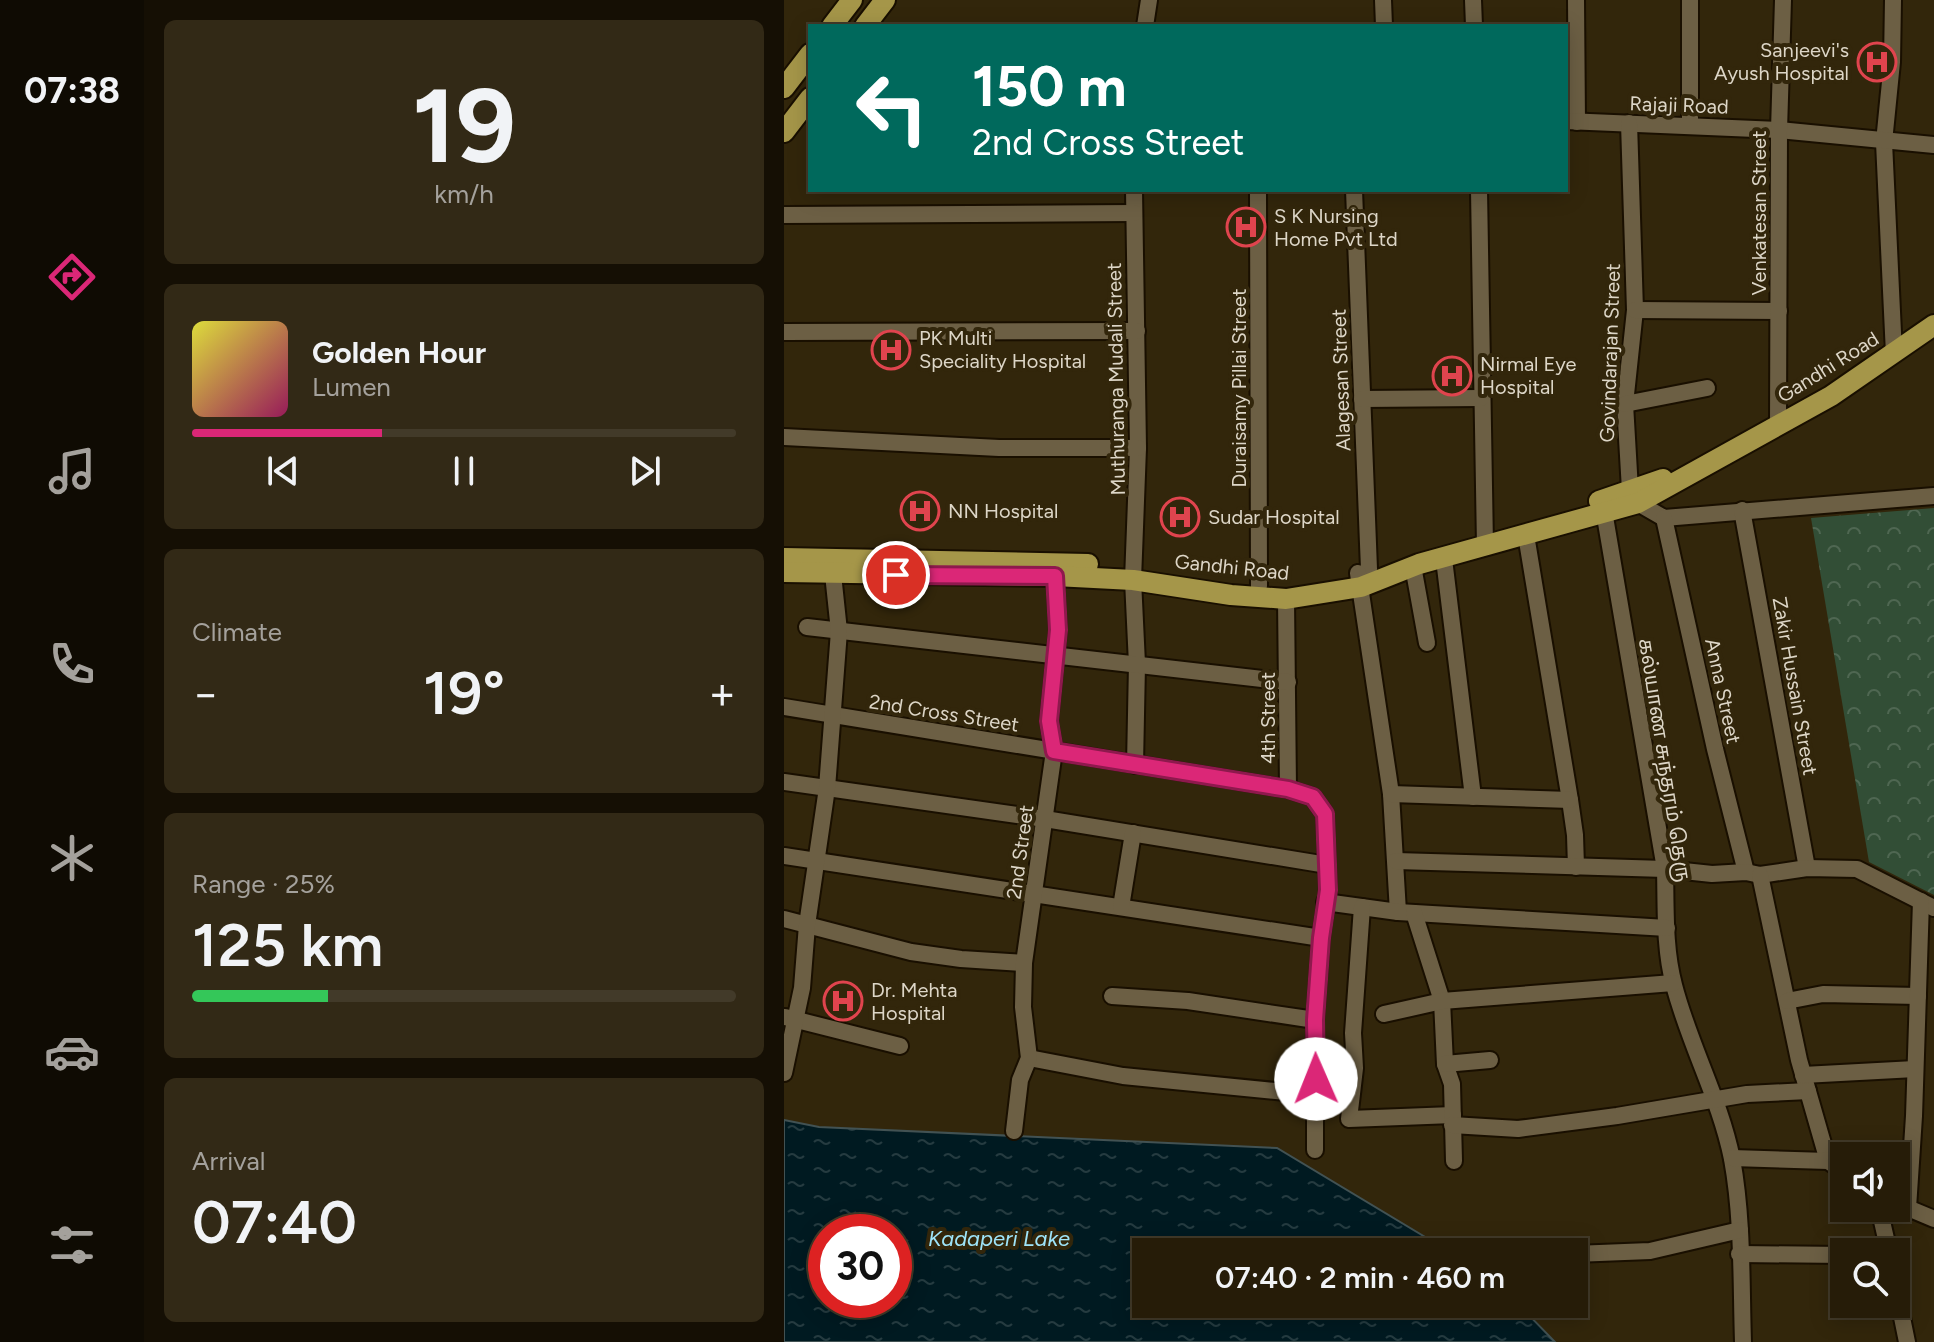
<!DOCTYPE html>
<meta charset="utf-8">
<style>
:root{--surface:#261c08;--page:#322916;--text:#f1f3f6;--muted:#a4a19c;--line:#423a29;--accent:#db2777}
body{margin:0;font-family:Figtree,"Noto Sans Tamil",sans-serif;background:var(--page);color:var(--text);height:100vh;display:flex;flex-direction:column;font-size:30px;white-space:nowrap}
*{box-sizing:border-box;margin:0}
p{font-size:26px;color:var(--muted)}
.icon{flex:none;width:44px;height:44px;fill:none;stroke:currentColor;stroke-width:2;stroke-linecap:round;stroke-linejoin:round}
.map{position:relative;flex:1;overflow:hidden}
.side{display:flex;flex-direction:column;gap:20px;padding:20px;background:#150f04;width:640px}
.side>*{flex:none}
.guide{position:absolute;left:24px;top:24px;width:760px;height:168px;border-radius:0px;box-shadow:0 4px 20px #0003,0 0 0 2px var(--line);background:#00695c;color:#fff;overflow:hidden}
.controls{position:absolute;left:1046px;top:1142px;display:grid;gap:16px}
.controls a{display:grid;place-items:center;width:80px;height:80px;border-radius:0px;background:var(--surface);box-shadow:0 4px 20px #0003,0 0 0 2px var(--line);font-size:40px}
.speed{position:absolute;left:24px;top:1214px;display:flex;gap:16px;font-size:40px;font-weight:700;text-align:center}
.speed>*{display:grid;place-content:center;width:104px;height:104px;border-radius:50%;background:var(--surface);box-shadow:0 4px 20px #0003,0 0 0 2px var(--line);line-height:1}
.speed .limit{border:12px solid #d22;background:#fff;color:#111}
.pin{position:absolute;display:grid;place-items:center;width:68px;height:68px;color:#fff;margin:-34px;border:4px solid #fff;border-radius:50%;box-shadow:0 2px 8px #0007}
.me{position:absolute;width:88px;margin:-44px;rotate:359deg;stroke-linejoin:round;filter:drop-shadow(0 0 6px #0008)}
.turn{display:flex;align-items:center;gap:28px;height:168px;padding:0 32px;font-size:36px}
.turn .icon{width:104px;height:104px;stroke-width:2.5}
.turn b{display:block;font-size:56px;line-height:68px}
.big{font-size:60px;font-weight:600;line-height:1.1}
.side .card{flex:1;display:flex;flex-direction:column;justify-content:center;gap:12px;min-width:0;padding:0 28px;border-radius:12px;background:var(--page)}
.side .dial{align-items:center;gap:0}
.dial b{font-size:104px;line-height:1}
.song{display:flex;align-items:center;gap:24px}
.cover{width:96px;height:96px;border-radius:12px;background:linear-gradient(135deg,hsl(60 70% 55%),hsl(330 70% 35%))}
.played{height:8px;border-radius:4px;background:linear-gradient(90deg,var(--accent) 35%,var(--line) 35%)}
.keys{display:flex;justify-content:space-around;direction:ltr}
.heat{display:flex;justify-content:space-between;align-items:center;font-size:44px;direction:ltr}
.charge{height:12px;border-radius:6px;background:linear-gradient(90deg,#34c759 25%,var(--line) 0)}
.trip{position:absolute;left:348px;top:1238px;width:456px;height:80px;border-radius:0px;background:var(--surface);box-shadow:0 4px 20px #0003,0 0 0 2px var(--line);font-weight:600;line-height:80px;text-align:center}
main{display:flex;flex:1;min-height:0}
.menu{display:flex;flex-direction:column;width:144px;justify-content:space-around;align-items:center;background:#0f0b03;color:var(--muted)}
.menu .icon{width:56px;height:56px}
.menu .selected{color:var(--accent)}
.menu b{font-size:36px;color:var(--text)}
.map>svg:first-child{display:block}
.forest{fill:url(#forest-crowns)}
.water{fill:url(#water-ripples);stroke:#425253;stroke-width:2;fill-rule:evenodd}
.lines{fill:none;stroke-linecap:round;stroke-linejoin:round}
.minor-casing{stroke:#190f00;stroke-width:20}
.major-casing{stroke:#190f00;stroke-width:24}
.minor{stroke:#6c5f44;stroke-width:16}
.major{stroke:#a59649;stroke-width:20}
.route-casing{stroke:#8e194d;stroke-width:20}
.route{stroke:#db2777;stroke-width:14}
.labels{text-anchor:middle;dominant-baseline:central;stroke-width:8;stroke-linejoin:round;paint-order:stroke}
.poi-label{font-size:20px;fill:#ddd6c7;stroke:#32260b;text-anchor:start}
.street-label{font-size:20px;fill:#ddd6c7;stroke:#32260b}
.water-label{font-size:22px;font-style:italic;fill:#9ee4f9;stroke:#32260b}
</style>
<main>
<nav class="menu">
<b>07:38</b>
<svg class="icon selected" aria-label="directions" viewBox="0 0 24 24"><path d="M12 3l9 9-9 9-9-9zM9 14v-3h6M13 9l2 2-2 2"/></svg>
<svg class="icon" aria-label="music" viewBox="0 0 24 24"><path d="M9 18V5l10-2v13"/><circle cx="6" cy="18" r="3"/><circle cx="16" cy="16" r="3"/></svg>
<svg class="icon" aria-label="phone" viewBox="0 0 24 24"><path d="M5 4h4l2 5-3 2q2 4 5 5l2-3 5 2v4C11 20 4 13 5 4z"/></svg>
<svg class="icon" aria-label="climate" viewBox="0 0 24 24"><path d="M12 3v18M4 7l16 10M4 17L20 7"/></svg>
<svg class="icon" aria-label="car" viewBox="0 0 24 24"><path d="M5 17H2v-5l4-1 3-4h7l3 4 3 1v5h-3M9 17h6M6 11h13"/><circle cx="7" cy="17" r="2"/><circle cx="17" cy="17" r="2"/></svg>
<svg class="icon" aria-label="filters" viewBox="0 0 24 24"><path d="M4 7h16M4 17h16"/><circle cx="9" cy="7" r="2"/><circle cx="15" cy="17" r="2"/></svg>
</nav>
<section class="side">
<div class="card dial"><b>19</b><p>km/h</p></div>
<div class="card">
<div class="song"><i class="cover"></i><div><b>Golden Hour</b><p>Lumen</p></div></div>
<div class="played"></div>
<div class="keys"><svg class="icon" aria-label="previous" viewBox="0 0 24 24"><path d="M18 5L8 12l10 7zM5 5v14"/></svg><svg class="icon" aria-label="pause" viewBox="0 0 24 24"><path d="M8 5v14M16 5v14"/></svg><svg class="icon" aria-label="next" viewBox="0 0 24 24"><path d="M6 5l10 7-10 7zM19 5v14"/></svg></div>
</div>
<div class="card"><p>Climate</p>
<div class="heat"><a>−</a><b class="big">19°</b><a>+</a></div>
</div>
<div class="card"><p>Range · 25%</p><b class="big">125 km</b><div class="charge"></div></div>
<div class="card"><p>Arrival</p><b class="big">07:40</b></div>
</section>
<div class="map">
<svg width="1150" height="1342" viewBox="0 0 1150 1342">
<defs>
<pattern id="forest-crowns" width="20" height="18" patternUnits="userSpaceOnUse" patternTransform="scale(2)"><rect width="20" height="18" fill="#324e36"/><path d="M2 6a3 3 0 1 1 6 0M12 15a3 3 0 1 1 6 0" fill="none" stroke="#4f6752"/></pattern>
<pattern id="water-ripples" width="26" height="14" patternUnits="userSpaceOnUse" patternTransform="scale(2)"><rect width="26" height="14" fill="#001a21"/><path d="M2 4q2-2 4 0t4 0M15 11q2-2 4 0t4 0" fill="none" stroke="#253b40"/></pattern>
</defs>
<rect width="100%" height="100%" fill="#32260b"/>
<path class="forest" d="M1150,508V895L1085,862L1027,518Z"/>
<path class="water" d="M0,1120L35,1127L493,1148L666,1252H362V1304H734L771,1342H0ZM42,1232H110V1300H42Z"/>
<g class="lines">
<g class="minor-casing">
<g id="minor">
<path d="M599,0L600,26"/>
<path d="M689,0L690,26"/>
<path d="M792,0L793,122"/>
<path d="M906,0V125"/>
<path d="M1109,0L1108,62L1100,142L1110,354"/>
<path d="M361,26L365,0"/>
<path d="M782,121L995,130L1150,145"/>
<path d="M845,123L851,310L841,404L846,490L854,503L880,518L1150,496"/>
<path d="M350,190L354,448L349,580L353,664L351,765"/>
<path d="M474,190L475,586"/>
<path d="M570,190L585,569"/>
<path d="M695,190L701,546"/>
<path d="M0,215L350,213"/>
<path d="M851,310L995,311"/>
<path d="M0,332L353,331"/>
<path d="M578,399L697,398"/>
<path d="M841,404L923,388"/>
<path d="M994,426L995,130L999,0"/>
<path d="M0,437L215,448H354"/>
<path d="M958,510L1023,868"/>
<path d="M820,511L881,869C882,907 880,948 890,985C905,1044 936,1099 948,1159C959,1219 957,1281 959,1342"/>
<path d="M880,518L931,749L962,872"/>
<path d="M742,535L786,800L791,835L792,867"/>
<path d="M660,559L689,797"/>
<path d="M629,566L643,643"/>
<path d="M574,573L607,794L614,912"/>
<path d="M502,599L504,789L529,797L541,814L544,890L537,938L531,1020V1150"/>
<path d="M23,627L504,682"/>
<path d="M0,707L504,789"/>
<path d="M0,782L261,819L543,865"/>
<path d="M607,794L786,800"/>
<path d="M0,856L537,938"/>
<path d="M612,861L881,869L928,874L962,872L976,875L1023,868L1073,869L1150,908"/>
<path d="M976,875L1015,1060L1044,1161"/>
<path d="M541,902L614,912L883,928"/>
<path d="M337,907L349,833"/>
<path d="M578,907L569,1033L571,1068L565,1119L669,1115"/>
<path d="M630,913L658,1001L661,1064L668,1084L670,1161"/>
<path d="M0,919L127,952L177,959L240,963"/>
<path d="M328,996L404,1001L531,1020"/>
<path d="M1003,1001L1039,994L1134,996"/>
<path d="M600,1014L658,1001L889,983"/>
<path d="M1,1017L116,1046"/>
<path d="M245,1058L339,1076L532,1095"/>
<path d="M661,1064L706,1060"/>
<path d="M0,1073L18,988L23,925L43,788L55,631L49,574"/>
<path d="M1019,1075L1131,1069"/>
<path d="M668,1125L734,1129L833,1116L963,1094L1024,1091"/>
<path d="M230,1131L236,1080L245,1058L239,1007L240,963L270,751L265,721L274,630L271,576"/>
<path d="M948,1158L1044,1161L1060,1172"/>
<path d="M1112,1203L1150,1219"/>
<path d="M1095,1208L1105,1252"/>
<path d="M1124,1208L1130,1116L1137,901"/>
<path d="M790,1254L866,1251L956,1230"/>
<path d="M955,1254L1060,1255"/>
<path d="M1112,1288L1123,1342"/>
</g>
</g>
<g class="major-casing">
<g id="major">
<path d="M48,26L68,0"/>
<path d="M81,26L101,0"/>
<path d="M0,88L26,54"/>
<path d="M0,132L26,98"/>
<path d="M815,501L879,479"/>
<path d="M0,558L304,564"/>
<path d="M0,572L271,576L349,580L447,595L502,599L577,587L635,564L854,503L1047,396L1150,325"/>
</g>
</g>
<use href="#minor" class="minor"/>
<use href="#major" class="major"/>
</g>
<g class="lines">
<g class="route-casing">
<path id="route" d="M112,575L271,576L274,630L265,721L270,751L504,789L529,797L541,814L544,890L537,938L531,1020L532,1079"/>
</g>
<use href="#route" class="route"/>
</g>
<defs>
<g id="hospital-ring" transform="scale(2)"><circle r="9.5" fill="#32260b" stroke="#e0444e" stroke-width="1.5"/><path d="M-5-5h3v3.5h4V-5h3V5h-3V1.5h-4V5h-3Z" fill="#e0444e"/></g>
</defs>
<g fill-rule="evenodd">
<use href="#hospital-ring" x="1093" y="62"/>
<use href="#hospital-ring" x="462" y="227"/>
<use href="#hospital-ring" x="107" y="350"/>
<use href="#hospital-ring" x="668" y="376"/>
<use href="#hospital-ring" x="136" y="511"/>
<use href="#hospital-ring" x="396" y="517"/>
<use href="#hospital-ring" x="59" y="1001"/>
</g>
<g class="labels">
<g class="poi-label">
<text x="1065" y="50" text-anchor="end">Sanjeevi's<tspan x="1065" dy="23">Ayush Hospital</tspan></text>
<text x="490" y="216">S K Nursing<tspan x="490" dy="23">Home Pvt Ltd</tspan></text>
<text x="135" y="338">PK Multi<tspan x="135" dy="23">Speciality Hospital</tspan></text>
<text x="696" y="364">Nirmal Eye<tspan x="696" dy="23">Hospital</tspan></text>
<text x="164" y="511">NN Hospital</text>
<text x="424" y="517">Sudar Hospital</text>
<text x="87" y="990">Dr. Mehta<tspan x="87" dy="23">Hospital</tspan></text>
</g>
<g class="street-label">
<text transform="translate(895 105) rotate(2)">Rajaji Road</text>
<text transform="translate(975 213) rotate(-90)">Venkatesan Street</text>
<text transform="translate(826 353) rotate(-88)">Govindarajan Street</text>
<text transform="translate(1044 367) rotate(-32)">Gandhi Road</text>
<text transform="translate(332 379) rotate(-91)">Muthuranga Mudali Street</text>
<text transform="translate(557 380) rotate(-92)">Alagesan Street</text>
<text transform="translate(455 388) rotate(-90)">Duraisamy Pillai Street</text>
<text transform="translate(448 567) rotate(6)">Gandhi Road</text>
<text transform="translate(1011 686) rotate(80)">Zakir Hussain Street</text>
<text transform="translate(939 691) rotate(78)">Anna Street</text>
<text transform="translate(160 713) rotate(9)">2nd Cross Street</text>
<text transform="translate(484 718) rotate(-90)">4th Street</text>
<text transform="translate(881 760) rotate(81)">கல்யாண சுந்தரம் தெரு</text>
<text transform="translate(236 852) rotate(-82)">2nd Street</text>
</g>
<g class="water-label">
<text x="215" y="1238">Kadaperi Lake</text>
</g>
</g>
</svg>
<div class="controls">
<a><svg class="icon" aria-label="sound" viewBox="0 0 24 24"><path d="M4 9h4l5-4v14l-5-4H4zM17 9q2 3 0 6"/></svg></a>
<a><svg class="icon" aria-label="search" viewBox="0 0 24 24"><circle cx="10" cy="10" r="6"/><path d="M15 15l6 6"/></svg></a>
</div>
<div class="speed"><div class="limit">30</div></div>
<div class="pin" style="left:112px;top:575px;background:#d93025"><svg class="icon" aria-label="arrive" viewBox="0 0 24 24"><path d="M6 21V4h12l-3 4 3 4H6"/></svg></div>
<svg class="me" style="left:532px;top:1079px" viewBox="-20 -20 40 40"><circle r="19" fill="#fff"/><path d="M0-13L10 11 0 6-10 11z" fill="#db2777"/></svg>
<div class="trip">07:40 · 2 min · 460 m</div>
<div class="guide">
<div class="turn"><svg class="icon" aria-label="left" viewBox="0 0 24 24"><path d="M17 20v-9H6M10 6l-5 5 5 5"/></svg><div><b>150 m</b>2nd Cross Street</div></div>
</div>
</div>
</main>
